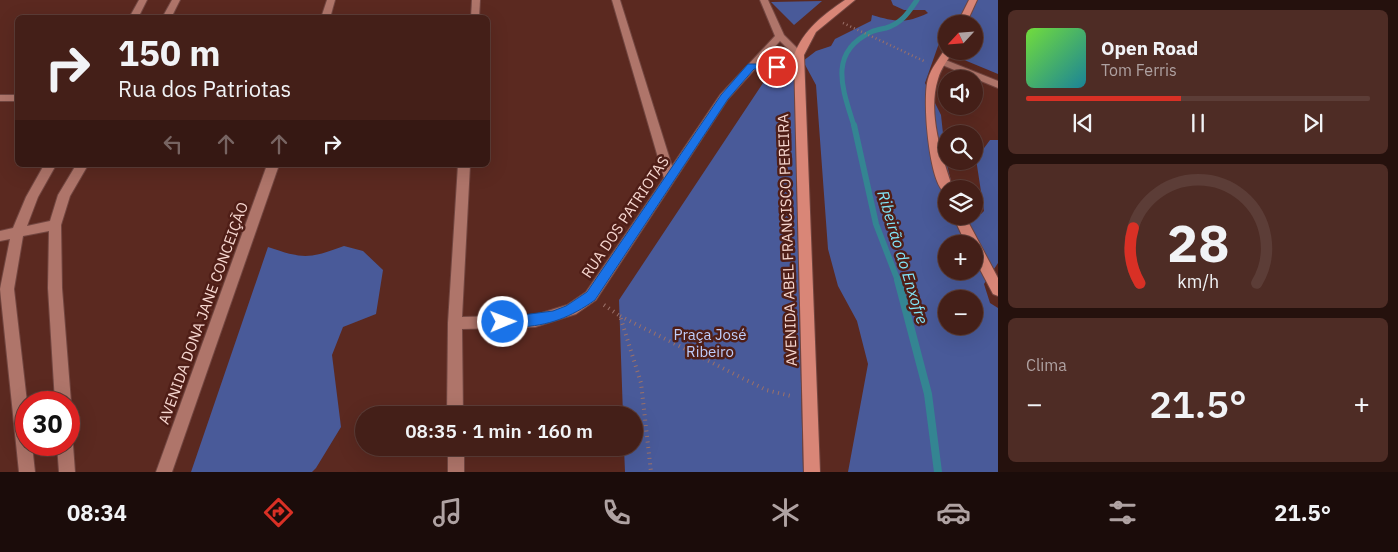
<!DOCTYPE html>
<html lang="pt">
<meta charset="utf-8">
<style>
:root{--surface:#441f18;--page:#4e2c25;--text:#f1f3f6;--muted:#afa2a2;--line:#5c3d37;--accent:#d93025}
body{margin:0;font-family:"IBM Plex Sans",sans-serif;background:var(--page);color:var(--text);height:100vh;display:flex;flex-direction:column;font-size:19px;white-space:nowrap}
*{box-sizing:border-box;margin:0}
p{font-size:16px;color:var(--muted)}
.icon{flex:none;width:28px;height:28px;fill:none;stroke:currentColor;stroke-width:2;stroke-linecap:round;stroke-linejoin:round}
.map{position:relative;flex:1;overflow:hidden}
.panel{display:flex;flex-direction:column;gap:10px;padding:10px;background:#25110d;width:400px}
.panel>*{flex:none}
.hud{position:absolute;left:15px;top:15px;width:475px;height:152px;border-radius:8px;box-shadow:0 5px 20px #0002,0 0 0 1px var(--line);background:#441f18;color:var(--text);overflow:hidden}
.needle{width:32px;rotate:244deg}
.tools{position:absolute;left:938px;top:15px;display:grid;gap:10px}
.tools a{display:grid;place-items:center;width:45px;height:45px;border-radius:50%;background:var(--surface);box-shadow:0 5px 20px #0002,0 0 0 1px var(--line);font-size:25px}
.speed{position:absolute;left:15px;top:391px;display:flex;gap:10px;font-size:25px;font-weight:700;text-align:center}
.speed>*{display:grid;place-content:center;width:65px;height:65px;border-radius:50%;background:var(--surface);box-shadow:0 5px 20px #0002,0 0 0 1px var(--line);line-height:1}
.speed .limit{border:8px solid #d22;background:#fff;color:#111}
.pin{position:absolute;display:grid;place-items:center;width:42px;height:42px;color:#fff;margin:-21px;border:2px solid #fff;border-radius:50%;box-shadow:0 1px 5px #0007}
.me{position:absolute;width:55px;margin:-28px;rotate:89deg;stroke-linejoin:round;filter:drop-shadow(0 0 4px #0008)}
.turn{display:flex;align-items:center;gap:18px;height:105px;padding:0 20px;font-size:22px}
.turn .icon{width:65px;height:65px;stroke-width:2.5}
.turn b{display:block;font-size:35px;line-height:42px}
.lanes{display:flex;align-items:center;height:48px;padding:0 20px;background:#0003;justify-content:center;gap:25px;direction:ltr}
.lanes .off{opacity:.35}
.big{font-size:38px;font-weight:600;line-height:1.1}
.panel .card{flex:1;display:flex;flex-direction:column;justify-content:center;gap:8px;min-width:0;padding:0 18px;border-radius:8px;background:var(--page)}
.panel .dial{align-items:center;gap:0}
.dial svg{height:130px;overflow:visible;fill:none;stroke:var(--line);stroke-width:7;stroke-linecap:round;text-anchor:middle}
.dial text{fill:var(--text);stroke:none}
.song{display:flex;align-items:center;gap:15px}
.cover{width:60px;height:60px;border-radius:8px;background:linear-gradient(135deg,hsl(100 70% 55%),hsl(190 70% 35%))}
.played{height:5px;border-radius:2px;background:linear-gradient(90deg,var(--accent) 45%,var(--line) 45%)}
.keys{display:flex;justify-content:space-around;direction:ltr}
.heat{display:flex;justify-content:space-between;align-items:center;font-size:28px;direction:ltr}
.trip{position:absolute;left:355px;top:406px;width:288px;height:50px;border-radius:25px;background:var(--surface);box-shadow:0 5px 20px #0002,0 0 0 1px var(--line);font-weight:600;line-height:50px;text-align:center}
.tab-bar{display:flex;height:80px;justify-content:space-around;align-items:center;background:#1b0c0a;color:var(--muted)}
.tab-bar .icon{width:35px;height:35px}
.tab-bar .selected{color:var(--accent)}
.tab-bar b{font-size:22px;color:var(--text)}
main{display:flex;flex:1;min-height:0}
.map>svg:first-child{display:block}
.green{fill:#495a99;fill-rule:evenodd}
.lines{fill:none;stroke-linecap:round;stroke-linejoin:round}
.stream-far2{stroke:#348592;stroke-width:5}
.stream-far1{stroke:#348592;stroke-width:6}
.stream{stroke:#348592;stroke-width:8}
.minor-casing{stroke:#724640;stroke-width:2}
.major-casing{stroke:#724640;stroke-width:2}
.path-far1{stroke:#9b7169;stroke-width:2.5;stroke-dasharray:1 3;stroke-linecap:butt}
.path{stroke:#9b7169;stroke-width:4;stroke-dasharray:1 4.5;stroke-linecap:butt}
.minor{fill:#af756a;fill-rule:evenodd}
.major{fill:#d98677;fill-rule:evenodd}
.route{fill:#1a73e8;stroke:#114b97}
.labels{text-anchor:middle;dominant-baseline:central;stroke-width:5;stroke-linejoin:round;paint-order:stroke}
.street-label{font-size:15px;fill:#f7d7d0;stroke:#4f1e17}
.park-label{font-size:15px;fill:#bfcdfa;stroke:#4f1e17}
.water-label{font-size:16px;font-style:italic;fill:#81e5f8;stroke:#4f1e17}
</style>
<main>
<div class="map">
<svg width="998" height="472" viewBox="0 0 998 472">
<rect width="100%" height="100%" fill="#5b2920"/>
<g class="green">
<path d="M891,0H998V74L957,57L959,51H974V24H946V36L938,46L925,83L941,115L946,161L953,189H946V216H974V210L981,214L984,211L976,159L990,140H998V263L984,284L990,303L998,308V472H848L868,364L857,321L838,286L828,249L816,85L803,61L816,51L831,46L835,39L871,21L872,15C896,22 905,24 928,13L925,10H904L893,5ZM946,244H974V271H946ZM946,299H974V326H946Z"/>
<path d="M822,1L794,25L771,2Z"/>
<path d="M778,70L794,73L803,472H625L624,448H634V415H623L619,300L763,83Z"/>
<path d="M344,246L363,251L383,270L376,314L343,327L332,355L341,427L316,468L312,472H191L268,247C303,259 309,259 344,246Z"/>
</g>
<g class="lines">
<path class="stream-far2" d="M854,126C843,90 827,53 871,32C876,30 882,29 886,28C902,23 908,13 917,0"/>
<path class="stream-far1" d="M854,125L876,224L898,281"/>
<path class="stream" d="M898,280L928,394L938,472"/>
<g class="minor-casing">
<g id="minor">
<path d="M139,0H147L138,18H129Z"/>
<path d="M172,0H180L171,18H162Z"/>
<path d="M327,0H335L330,18H321Z"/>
<path d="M472,0H480L479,18H471Z"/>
<path d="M612,0H620L672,166L720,95L775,36L760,0H768L784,35L804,55L799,58L796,57L780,41L760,63L799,65L804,68L799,71L755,69L728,99L596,300L576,314L535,327L462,329L463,415H447L448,323L458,165H470L462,317L535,315L567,305L586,292L664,178Z"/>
<path d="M943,59L998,81V88L940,64V60Z"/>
<rect x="0" y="95" width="18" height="6"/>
<path d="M44,165H56L38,197L27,226L50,221L58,195L76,165H88L70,196L61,225L62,288L71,402L69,406V402H55L48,288L49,231L23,236L14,289L27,402L26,445H32L35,472H19L0,289L10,239L0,241V231L13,228L26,197Z"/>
<path d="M267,165H279L172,472H156Z"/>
<path d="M69,439L73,445L75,472H59L57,445H69Z"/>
<rect x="448" y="448" width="16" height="24"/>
</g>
</g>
<g class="major-casing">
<g id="major">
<path d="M845,0H855L816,32L804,55L820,472H804L794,55C804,29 823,15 845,0Z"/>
<path d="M969,0H977L966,24H957Z"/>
<path d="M945,49L946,51H953C948,60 941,68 938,79C927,113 942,156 953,189H946V193C929,187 922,97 928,79C931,68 939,59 945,49Z"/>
<path d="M953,216H965L998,278V296L993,294L974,258V244H966Z"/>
</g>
</g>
<path class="path-far1" d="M843,23L926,62"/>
<g class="path">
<path d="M604,305L620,316L641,383L651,472"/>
<path d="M620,316L766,390L791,396"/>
</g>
<use href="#minor" class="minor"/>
<use href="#major" class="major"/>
</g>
<path class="route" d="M748,64H777L781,67L777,69H754L728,99L595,300C571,317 549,326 518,327C512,327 505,328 499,326L497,322L499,318L553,311L566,306L587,292L721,95Z"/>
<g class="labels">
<g class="street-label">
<text transform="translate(625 217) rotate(-56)">RUA DOS PATRIOTAS</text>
<text transform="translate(787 240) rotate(-92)">AVENIDA ABEL FRANCISCO PEREIRA</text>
<text transform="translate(203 313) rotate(-70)">AVENIDA DONA JANE CONCEIÇÃO</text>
</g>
<g class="park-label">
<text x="710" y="334">Praça José<tspan x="710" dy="17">Ribeiro</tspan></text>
</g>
<g class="water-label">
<text transform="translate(903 257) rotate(73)">Ribeirão do Enxofre</text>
</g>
</g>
</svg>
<div class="tools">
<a><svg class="needle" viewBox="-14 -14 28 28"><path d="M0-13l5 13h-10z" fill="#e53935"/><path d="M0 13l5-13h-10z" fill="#afa2a2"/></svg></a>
<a><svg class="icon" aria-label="sound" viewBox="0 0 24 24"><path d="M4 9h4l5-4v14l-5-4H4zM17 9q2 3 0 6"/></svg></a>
<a><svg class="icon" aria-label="search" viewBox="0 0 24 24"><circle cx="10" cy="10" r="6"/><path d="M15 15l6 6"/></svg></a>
<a><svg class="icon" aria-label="layers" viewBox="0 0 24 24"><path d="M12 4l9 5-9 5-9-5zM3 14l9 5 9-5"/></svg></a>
<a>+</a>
<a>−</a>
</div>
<div class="speed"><div class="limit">30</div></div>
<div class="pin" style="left:777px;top:67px;background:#d93025"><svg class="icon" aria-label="arrive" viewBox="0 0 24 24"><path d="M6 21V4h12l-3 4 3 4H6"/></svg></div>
<svg class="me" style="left:503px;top:322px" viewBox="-20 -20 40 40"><circle r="17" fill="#1a73e8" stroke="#fff" stroke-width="3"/><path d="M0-11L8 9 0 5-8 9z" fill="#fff"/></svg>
<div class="trip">08:35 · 1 min · 160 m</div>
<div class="hud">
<div class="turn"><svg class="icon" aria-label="right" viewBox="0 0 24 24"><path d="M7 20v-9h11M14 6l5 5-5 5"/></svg><div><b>150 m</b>Rua dos Patriotas</div></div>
<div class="lanes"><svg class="icon off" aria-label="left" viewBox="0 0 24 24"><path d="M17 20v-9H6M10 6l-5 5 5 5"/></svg><svg class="icon off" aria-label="ahead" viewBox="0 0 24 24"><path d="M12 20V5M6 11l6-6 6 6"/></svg><svg class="icon off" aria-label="ahead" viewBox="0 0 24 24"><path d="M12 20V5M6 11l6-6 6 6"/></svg><svg class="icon" aria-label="right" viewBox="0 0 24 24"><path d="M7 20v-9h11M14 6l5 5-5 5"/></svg></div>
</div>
</div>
<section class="panel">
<div class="card">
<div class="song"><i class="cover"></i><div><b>Open Road</b><p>Tom Ferris</p></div></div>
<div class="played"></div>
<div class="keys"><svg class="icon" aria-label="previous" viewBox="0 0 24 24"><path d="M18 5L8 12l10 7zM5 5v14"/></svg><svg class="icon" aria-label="pause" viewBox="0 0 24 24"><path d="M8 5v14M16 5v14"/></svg><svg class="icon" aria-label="next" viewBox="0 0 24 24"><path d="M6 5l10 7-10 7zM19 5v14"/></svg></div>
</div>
<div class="card dial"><svg viewBox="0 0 100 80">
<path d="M14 69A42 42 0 1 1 86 69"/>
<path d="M14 69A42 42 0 0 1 10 35" stroke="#d93025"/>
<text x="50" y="56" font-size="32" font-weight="700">28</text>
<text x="50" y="72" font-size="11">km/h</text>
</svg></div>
<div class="card"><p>Clima</p>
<div class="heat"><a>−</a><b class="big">21.5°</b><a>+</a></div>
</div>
</section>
</main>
<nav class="tab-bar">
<b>08:34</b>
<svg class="icon selected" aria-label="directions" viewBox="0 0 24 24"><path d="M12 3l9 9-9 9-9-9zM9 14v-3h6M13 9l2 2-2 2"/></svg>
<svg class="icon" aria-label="music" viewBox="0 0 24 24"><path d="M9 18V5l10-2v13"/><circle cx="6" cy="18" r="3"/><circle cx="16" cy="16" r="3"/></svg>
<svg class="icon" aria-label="phone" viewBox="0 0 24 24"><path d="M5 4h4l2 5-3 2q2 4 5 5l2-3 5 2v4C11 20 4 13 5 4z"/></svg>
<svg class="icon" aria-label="climate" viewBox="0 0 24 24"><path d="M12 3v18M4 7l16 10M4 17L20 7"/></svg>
<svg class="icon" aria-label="car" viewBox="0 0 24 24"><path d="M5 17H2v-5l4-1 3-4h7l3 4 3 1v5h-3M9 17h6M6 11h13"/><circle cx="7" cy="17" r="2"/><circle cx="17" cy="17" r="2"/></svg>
<svg class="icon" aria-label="filters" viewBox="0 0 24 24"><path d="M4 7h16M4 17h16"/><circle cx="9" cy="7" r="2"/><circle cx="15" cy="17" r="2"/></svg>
<b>21.5°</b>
</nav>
